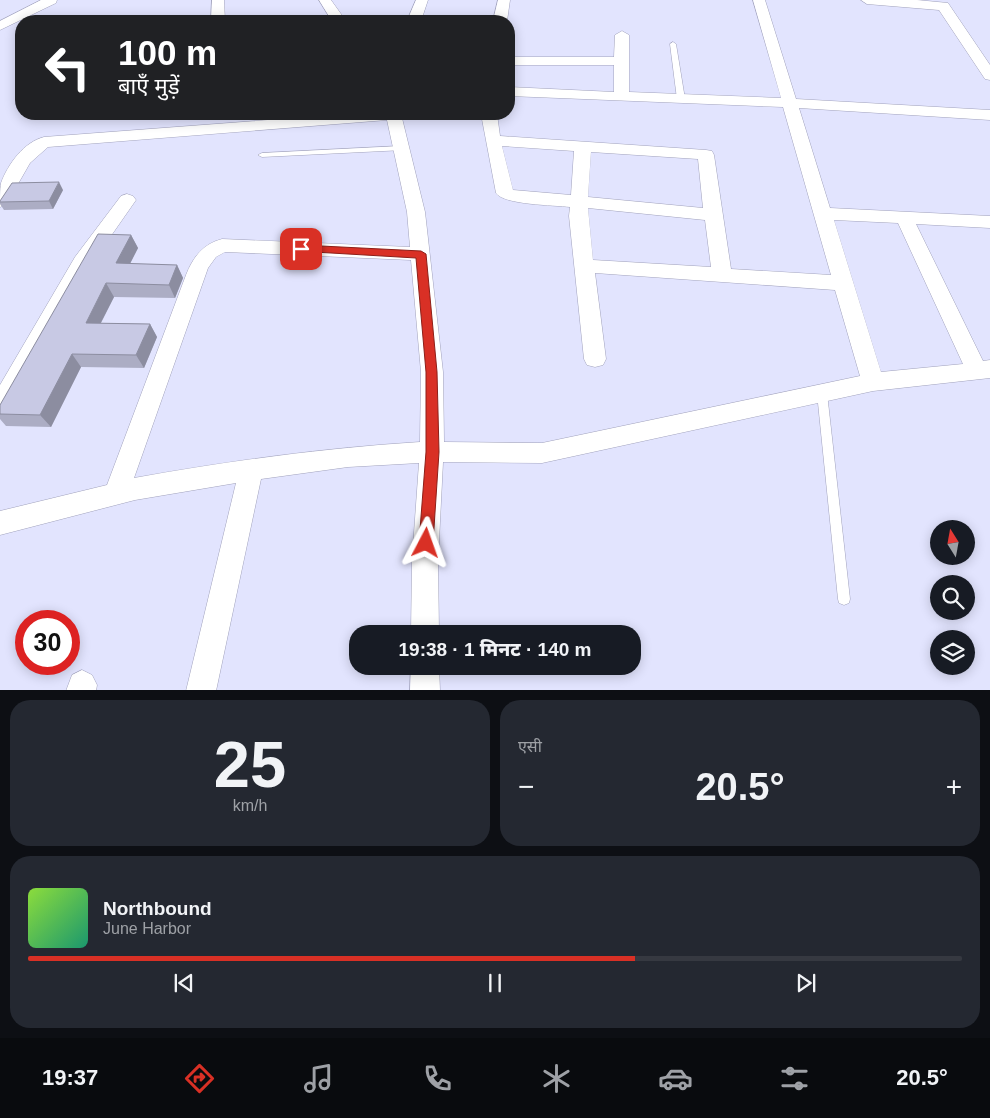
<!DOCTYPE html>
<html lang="hi">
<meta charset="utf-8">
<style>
:root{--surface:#171b24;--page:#242831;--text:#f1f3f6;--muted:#9ea1a6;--line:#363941;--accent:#d93025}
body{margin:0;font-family:Helvetica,"Noto Sans Devanagari",sans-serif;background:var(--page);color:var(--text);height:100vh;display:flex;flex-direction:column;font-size:19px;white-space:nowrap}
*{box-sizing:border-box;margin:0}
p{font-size:16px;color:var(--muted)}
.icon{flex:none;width:28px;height:28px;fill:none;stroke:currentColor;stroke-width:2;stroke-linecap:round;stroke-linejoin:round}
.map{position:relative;height:690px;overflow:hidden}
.details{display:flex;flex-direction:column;gap:10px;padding:10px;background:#0d0f14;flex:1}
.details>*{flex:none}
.hud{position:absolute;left:15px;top:15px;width:500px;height:105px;border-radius:20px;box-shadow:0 2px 12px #0003;background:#202124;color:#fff;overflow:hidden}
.needle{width:32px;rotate:349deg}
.tools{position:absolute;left:930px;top:520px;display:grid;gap:10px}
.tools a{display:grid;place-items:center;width:45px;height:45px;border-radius:50%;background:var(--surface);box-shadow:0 2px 12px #0003;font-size:25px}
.speed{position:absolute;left:15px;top:610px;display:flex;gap:10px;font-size:25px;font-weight:700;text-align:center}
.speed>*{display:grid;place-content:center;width:65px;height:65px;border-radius:50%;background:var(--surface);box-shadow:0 2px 12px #0003;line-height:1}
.speed .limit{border:8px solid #d22;background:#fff;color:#111}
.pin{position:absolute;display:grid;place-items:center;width:42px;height:42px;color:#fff;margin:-21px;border-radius:10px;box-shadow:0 2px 8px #0006}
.me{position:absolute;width:55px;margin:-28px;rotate:4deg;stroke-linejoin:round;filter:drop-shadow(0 0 4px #0008)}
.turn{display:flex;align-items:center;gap:18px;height:105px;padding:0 20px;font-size:22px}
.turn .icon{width:65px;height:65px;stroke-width:2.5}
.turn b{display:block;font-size:35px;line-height:42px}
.big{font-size:38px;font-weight:800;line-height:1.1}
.details .tile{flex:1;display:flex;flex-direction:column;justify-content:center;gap:8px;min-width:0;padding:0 18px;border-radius:20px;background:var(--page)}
.details .dial{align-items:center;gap:0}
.dial b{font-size:65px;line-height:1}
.song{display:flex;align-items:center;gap:15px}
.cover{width:60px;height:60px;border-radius:8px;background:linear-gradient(135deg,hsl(90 70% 55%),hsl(160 70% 35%))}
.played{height:5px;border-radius:2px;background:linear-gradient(90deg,var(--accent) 65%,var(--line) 65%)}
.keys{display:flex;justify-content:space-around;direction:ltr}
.heat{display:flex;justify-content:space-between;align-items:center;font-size:28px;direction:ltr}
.details .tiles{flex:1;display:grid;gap:10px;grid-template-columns:1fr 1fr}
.tile:last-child{grid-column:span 2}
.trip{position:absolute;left:349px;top:625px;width:292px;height:50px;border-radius:20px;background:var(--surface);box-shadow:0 2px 12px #0003;font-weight:800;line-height:50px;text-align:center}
.tabs{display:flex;height:80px;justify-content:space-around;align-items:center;background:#090b0e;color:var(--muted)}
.tabs .icon{width:35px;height:35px}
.tabs .current{color:var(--accent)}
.tabs b{font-size:22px;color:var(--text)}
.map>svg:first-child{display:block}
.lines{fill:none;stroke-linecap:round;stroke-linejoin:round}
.service-casing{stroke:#a1a2bc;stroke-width:1}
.minor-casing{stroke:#a1a2bc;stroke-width:1}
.service{fill:#fff;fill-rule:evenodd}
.minor{fill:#fff;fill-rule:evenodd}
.wall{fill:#acadc4}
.shaded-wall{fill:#8c8da0}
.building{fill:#c8c9e4;stroke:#8c8da0}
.route{fill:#d93025;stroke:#8d1f18}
</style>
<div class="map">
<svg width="990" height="691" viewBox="0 0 990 691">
<rect width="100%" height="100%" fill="#e2e4fe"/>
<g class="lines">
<g class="service-casing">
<g id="service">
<path d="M673,42L676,44L685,99L681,101L677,99L670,44Z"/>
<path d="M401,146L405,148L404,150L262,157L258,155L262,153Z"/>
<path d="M822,389L826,390L827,393L850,599L849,603L844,605L839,603L838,599L817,393L818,390Z"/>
</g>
</g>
<g class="minor-casing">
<g id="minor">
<path d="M41,0H57L56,3L0,30V21Z"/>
<path d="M212,0H224L225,21H211Z"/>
<path d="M319,0H331L346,21H332Z"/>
<path d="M416,0H428L421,21H407Z"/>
<path d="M498,0H510L507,21H493Z"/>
<path d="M753,0H765L796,99L990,110V120L799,108L830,208L990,216V228L916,224L983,361L990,360V378L873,391L542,463L443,462L438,561L439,634H411L412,561L419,463L348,467L261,479L216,691H186L236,483L135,500L0,535V511L107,485L186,275C193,257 203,244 222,239L410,247L407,212L387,120L48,147L30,163L6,205L0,207C0,199 0,189 1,183C8,164 24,142 44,137L348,114H401L425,212L443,372L444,442L542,443L860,376L835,290L595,273L606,359L603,365L595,367L587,365L584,359L569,216L570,207C554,205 504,205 496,193L481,114H497L500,136L706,150L712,151L714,155L731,269L831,275L783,107L509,96V87L614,92V65H509V57H614L615,35L622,31L629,35V92L781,98ZM502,146L574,151L571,195L513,190ZM591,152L698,159L703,208L588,197ZM588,208L705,220L711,267L593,260ZM834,220L898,223L963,364L881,372ZM225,252L411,260L421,372L420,442C324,448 229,461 134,478L208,268L216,257Z"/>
<path d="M861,0H917L948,3L990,65V80L985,79L939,10L867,4Z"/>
<path d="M127,194L133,196L136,200L90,266L8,412L0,414V385L75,257L121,196Z"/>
<path d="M411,666H439L440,691H410Z"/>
<path d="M82,670L92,675L97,685L96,691H66L72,675Z"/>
</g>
</g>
<use href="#service" class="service"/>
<use href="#minor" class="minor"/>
</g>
<g class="wall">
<path d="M63,190L53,209L4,210L0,204V201Z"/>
<path d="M131,235L138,248L130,264L177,265L183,278L175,298L114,297L101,323L150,324L157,337L144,368L81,367L51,427L6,426L0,419V405Z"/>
</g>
<g class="shaded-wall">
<path d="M59,182L63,190L53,209L49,201Z"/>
<path d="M131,235L138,248L123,277L116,263Z"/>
<path d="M177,265L183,278L175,298L169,285Z"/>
<path d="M106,283L114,297L94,336L86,323Z"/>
<path d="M150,324L157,337L144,368L136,355Z"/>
<path d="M72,354L81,367L51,427L40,415Z"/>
</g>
<g class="building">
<path d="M59,182L49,201L0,202V201L12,183Z"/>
<path d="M98,234L131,235L116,263L177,265L169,285L106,283L86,323L150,324L136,355L72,354L40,415L0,414V405Z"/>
</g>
<path class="route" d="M301,245L421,251L426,254L437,372L439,452L433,543L431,548L426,550L421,548L419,543L426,452V372L416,258L297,251L296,249Z"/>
</svg>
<div class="tools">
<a><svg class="needle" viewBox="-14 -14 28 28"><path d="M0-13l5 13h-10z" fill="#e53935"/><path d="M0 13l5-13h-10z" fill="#9ea1a6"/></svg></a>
<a><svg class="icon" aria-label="search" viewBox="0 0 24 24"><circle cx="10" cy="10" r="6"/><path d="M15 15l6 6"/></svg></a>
<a><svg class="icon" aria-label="layers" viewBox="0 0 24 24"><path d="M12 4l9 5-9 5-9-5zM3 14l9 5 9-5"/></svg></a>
</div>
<div class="speed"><div class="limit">30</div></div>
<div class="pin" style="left:301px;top:249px;background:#d93025"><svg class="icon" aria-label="arrive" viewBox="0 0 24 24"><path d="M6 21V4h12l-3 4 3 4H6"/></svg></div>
<svg class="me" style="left:426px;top:543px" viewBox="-20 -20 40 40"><path d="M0-17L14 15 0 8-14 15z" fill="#d93025" stroke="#fff" stroke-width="4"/></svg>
<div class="trip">19:38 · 1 मिनट · 140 m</div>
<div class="hud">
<div class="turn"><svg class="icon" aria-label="left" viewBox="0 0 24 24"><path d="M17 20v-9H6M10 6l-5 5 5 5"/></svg><div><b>100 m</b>बाएँ मुड़ें</div></div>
</div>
</div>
<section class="details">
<div class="tiles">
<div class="tile dial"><b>25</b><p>km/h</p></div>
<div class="tile"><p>एसी</p>
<div class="heat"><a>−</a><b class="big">20.5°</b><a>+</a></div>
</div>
<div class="tile">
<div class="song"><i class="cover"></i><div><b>Northbound</b><p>June Harbor</p></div></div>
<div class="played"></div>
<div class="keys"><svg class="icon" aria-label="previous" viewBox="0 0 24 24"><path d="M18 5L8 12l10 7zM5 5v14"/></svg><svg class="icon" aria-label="pause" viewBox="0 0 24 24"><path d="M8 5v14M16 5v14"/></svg><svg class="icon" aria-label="next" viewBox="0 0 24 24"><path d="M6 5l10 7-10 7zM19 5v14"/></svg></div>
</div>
</div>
</section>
<nav class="tabs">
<b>19:37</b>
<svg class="icon current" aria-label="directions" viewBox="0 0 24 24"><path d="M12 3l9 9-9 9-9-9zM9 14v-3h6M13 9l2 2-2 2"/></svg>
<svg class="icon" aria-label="music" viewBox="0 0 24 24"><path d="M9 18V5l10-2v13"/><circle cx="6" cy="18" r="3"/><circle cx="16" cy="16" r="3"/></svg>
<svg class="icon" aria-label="phone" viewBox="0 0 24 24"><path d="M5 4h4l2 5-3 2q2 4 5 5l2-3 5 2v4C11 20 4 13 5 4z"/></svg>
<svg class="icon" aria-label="climate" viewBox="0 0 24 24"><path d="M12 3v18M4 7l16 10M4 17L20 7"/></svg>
<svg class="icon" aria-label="car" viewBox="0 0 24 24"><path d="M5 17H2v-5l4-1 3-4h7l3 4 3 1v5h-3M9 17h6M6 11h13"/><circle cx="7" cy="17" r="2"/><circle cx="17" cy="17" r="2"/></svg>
<svg class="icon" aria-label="filters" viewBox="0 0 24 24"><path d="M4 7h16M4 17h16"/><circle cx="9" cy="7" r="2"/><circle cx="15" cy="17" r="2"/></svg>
<b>20.5°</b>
</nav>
